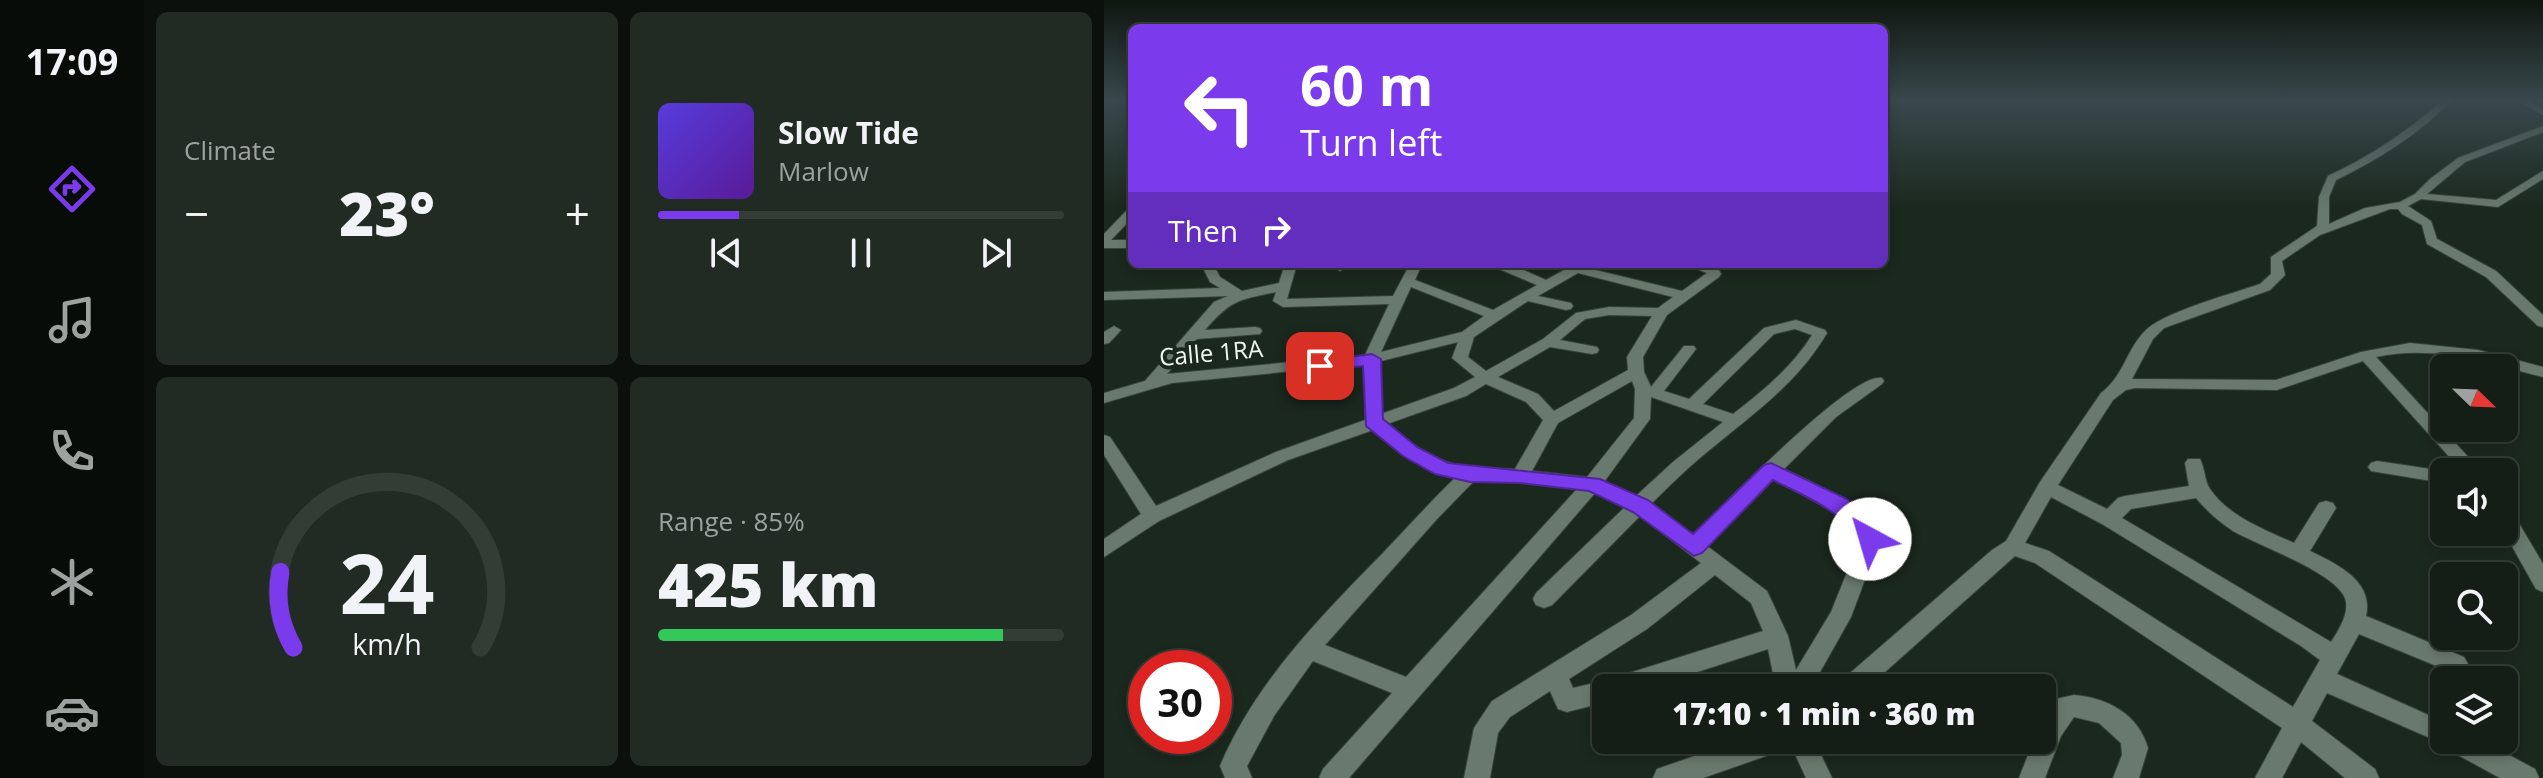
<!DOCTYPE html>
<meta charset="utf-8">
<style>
:root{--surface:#141e16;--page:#212b23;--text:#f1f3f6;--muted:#9da2a1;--line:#333c35;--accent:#7c3aed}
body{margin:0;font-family:"Open Sans",sans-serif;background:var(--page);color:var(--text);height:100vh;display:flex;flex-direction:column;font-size:30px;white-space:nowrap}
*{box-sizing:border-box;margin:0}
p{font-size:26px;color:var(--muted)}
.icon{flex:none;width:44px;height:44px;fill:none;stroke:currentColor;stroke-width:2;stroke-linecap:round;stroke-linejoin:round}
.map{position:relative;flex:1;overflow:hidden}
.details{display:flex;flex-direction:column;gap:12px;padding:12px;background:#0b100c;width:960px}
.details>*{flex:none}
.banner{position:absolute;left:24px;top:24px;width:760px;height:244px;border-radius:12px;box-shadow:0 4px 12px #0003,0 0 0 2px var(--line);background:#7c3aed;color:#fff;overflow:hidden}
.needle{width:52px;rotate:113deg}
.tools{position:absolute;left:1326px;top:354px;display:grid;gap:16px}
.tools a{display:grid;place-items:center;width:88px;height:88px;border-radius:12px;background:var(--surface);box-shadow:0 4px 12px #0003,0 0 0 2px var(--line);font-size:40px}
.speed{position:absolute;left:24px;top:650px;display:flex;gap:16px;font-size:40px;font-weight:700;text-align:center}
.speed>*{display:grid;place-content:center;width:104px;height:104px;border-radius:50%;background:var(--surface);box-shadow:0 4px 12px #0003,0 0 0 2px var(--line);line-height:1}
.speed .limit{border:12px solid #d22;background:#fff;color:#111}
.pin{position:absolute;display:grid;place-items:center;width:68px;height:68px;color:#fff;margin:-34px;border-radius:16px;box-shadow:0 4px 12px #0006}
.me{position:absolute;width:88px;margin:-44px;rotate:321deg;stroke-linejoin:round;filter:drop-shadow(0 0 6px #0008)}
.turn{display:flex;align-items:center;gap:28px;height:168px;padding:0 40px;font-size:36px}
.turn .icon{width:104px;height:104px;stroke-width:2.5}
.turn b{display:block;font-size:56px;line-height:68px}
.then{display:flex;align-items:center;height:76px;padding:0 40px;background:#0003;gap:16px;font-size:30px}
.big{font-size:60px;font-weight:800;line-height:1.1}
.details .tile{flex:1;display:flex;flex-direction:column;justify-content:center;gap:12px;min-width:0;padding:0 28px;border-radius:12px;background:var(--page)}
.details .dial{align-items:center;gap:0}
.dial svg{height:208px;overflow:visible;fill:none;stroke:var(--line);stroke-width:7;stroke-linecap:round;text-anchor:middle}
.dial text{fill:var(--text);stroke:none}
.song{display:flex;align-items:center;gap:24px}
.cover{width:96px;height:96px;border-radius:12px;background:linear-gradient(135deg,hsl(250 70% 55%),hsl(270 70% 35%))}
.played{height:8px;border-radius:4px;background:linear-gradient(90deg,var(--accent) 20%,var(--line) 20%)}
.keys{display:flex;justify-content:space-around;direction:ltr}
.heat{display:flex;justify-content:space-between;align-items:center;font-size:44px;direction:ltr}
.charge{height:12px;border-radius:6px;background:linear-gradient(90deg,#34c759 85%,var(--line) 0)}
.details .tiles{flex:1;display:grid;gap:12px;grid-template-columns:repeat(2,1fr)}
.trip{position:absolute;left:488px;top:674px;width:464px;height:80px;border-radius:12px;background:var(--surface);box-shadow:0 4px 12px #0003,0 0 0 2px var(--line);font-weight:800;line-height:80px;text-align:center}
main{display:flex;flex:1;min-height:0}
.tabs{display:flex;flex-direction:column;width:144px;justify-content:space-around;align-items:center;background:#080c09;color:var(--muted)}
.tabs .icon{width:56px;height:56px}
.tabs .on{color:var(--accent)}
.tabs b{font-size:36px;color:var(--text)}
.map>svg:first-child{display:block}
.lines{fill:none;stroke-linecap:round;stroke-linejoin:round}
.street-casing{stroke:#38443b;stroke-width:2}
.street{fill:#6a796e;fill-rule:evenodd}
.route{fill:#7c3aed;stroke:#51269a;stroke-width:2}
.labels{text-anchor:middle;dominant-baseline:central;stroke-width:8;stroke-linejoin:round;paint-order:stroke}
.street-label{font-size:24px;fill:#eff7f0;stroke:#1b281e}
</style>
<main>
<nav class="tabs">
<b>17:09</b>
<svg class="icon on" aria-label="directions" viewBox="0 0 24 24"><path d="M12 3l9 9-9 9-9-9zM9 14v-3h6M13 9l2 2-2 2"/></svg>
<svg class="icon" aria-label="music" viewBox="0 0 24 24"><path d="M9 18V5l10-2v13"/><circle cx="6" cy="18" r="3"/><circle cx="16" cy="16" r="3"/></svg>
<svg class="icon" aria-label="phone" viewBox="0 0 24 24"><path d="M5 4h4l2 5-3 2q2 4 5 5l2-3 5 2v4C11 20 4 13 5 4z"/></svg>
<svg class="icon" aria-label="climate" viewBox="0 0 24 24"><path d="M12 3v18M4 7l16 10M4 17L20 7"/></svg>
<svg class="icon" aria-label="car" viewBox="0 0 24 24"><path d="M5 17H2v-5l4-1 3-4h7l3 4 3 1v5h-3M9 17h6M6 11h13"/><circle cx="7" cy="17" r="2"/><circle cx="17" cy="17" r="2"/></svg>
</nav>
<section class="details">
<div class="tiles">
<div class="tile"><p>Climate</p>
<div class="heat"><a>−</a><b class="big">23°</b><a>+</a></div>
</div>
<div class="tile">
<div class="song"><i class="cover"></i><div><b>Slow Tide</b><p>Marlow</p></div></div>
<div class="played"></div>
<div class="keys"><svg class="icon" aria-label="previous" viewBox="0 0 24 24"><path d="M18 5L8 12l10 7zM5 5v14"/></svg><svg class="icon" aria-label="pause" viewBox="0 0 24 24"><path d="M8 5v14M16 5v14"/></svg><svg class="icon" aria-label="next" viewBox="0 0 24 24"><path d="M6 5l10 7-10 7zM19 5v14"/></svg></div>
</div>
<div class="tile dial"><svg viewBox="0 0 100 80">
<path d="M14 69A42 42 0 1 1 86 69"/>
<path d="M14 69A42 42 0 0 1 9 40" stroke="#7c3aed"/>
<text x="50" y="56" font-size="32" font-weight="700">24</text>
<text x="50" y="72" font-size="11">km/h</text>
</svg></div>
<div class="tile"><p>Range · 85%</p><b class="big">425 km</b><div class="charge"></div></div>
</div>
</section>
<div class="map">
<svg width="1439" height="778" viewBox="0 0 1439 778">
<rect width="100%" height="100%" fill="#1b281e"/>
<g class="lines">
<g class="street-casing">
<g id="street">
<path d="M1339,100H1348C1315,134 1275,159 1232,180L1225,197V224L1261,208L1296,202L1311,194L1326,179L1354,158L1439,126V132L1361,162L1323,194L1392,200L1439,171V179L1394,207L1317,199L1304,206L1327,221L1333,239L1392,271L1439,315V327L1434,326L1382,277L1323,244L1318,225L1298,214L1294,209H1286L1216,235L1178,261L1181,275L1166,290L1060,328L1049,339L1028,379L1172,380L1257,352L1306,343L1374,350L1439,367V377C1383,363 1330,344 1272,357L1378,472H1359L1259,361L1173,390L1031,388L1022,390L1009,400L954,485L1003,509L1014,498L1021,496L1085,486L1081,463L1084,459H1096C1101,468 1100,480 1106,489C1124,516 1161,530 1190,543L1215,503L1222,501L1229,503L1232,508L1206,551C1233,564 1270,581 1262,616L1360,657L1364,664L1360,671L1352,674L1255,634L1233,674L1340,722V740H1377L1431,769L1435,778H1396L1343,749L1342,745L1223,693L1208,721L1271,769L1275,778H1241L1197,742L1178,778H1151L1178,728L931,563L911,556L763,688H734L738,680L888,550L902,541L936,482L997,393C1019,377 1022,351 1040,332C1058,312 1128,294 1156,284L1167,274V257L1213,226L1215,197L1224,176C1267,156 1303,132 1339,100ZM947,497L998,524L1197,646L1216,660L1189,707L945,551L921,543ZM1092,498C1103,511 1114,521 1129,531C1153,545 1239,575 1242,602C1244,616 1234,631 1227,642L1018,518L1027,509Z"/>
<path d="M1412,100H1423L1439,109V115Z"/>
<path d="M28,208V218L7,240H28V248H0V234L24,209Z"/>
<path d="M97,264H109L116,277L138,291L175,283L181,264H193L183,299L289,296L306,264H318L311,280L389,310L433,285L395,269V264H406L442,280L471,264H486L483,268L578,291L603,273L580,264L613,266L617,274L615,277L563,315L539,357L540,372L547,387L580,346H590L592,349L560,391L585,399L660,328L692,320L721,330L723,333C692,386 643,418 597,457C579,472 563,488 547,504L589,535C616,509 748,371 778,378L780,381L778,384L732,417L680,469C717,487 755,501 776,539L747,617L707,688H672L664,649L544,688H502V702L463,712L454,709L446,691L406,717L394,733L386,778H360L370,728L388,701L527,615L597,563L536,516L448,605L440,608L432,605L429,599L432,593L521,507L491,493L245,778H215L219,769L288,693L209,661L170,716L143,766L148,778H121L116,766C151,683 217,616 279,553C303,528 326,502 351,478C318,471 294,451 269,430L184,460L55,521L0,557V539L37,514L0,455V435L6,437L52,506L172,452L261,420V364L68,383L0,403V393L41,381L110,302L124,296L0,300V292L116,288L106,282ZM474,273L569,297L554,308L505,307L472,313L439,339L382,371L364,357L370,337L424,301L462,310L467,309L469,306L467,303L434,296ZM307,287L380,316L358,332L277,352ZM172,292L169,301L179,307L285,304L261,355L63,374L93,339L156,334L158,331L156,328L151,327L101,330C127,300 134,300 172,292ZM505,315L548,316L523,357L524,370L450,411L434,394L394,377L446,347L488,354L493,353L495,350L493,347L456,340L481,319ZM691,329L708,335C688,367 659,391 629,414L599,404L670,334ZM354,342L348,358L371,377L350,388L277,414V361ZM528,381L531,389L530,418L483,477L428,471L454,423ZM382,384L422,402L439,420L411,469C347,468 333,465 283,424L362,396ZM547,397L619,422L569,462L532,496L500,482L546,419ZM670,479L728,511L756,540L727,612L692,670L684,636L663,591L603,546ZM370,481L416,482L473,489L302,677L221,645L333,519ZM611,575L647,603L659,631L503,680L469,688L465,679L543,629Z"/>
<path d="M232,264H246L236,271L230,267Z"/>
<path d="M10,326L17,330L5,343L0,344V332Z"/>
<path d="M1273,461L1340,471L1345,472H1340V483L1267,471L1264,467L1267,463Z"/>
<path d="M1400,508L1407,510L1439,564V592L1432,589L1400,532Z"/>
<path d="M970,695C1004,698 1034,714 1044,748L1035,778H1009L1018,755L1017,743L995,723L970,717L957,736L941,778H915L930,740H938V722L952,699Z"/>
<path d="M637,740H710L728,778H702L685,741L682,749L599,778H549L553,769Z"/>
</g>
</g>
<use href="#street" class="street"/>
</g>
<linearGradient id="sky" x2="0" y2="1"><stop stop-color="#0f1610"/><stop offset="0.48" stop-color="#39484c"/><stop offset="1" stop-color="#39484c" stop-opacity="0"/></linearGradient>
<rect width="1439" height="209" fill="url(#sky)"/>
<path class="route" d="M268,354L277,359L279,419L313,447L344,463L496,479L544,500L589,534L660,465L667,463L743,499L764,516L777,539L774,546H758C739,510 704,498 669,480L598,553L590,556L529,512L485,491L416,483L366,482L331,474L299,456L262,426L259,366L216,371L207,366L216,361Z"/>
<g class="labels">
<g class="street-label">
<text transform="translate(107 352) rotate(-5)">Calle 1RA</text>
</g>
</g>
</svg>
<div class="tools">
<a><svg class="needle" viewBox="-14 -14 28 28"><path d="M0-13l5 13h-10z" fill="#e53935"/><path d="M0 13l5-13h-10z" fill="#9da2a1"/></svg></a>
<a><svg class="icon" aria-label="sound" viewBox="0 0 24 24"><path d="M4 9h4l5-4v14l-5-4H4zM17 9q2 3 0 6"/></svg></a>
<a><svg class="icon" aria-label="search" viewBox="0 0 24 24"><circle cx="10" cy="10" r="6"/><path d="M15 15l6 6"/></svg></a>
<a><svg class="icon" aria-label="layers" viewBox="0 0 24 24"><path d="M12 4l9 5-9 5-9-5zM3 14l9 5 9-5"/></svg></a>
</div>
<div class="speed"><div class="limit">30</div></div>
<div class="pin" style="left:216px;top:366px;background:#d93025"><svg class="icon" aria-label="arrive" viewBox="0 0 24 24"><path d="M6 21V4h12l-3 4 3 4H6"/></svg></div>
<svg class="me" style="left:766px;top:539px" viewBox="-20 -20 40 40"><circle r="19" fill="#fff"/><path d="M0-13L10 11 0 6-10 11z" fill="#7c3aed"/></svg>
<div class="trip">17:10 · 1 min · 360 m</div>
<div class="banner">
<div class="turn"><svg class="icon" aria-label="left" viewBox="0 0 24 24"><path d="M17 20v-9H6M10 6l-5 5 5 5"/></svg><div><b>60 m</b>Turn left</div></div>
<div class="then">Then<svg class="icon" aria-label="right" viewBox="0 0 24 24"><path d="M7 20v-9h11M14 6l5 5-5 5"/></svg></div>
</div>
</div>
</main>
